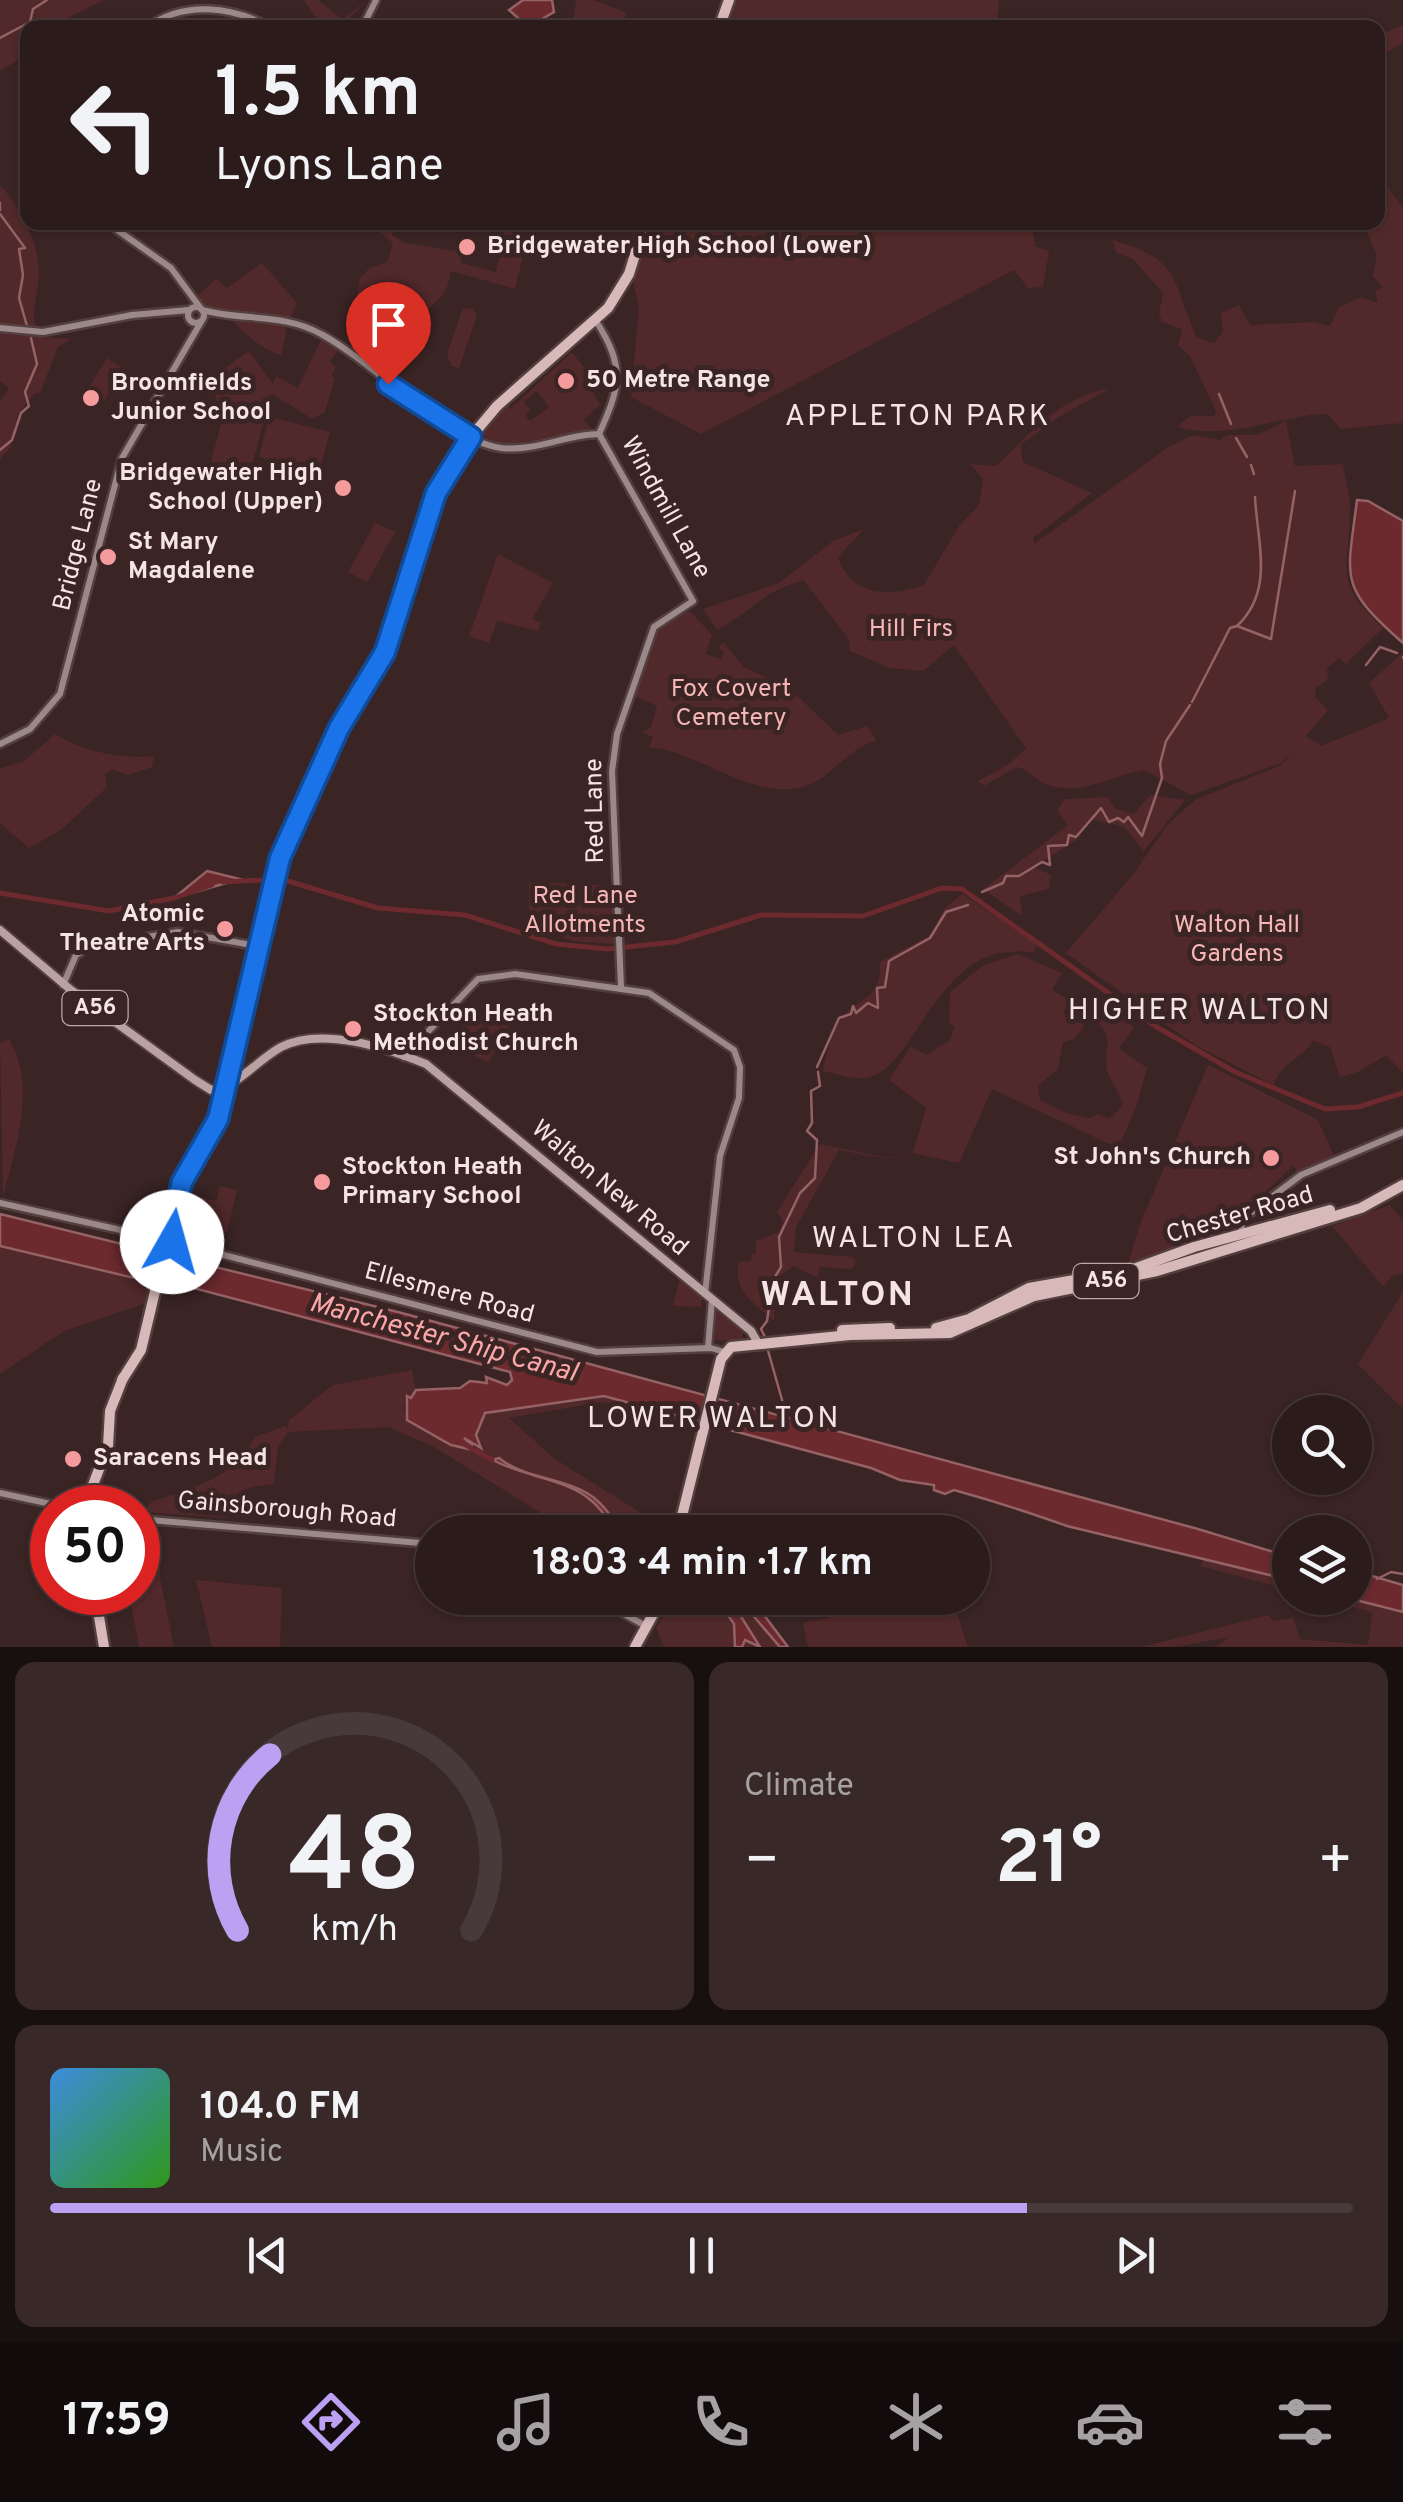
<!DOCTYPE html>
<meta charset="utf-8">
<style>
:root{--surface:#2c1b1b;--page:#382828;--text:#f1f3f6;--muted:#a6a1a3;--line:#48393a;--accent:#bca0f2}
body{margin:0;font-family:Overpass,sans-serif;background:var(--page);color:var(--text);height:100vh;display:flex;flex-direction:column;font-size:38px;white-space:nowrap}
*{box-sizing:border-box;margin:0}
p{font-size:32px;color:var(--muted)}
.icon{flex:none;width:55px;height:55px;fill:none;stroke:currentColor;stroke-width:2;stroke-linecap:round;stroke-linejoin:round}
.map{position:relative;height:1647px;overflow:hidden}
.drawer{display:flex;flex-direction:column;gap:15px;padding:15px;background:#180f0f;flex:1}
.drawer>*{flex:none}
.guide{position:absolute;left:20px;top:20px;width:1365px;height:210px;border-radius:20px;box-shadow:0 2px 8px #0004,0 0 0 2px var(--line);background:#2c1b1b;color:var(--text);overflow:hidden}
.tools{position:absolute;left:1272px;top:1395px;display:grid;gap:20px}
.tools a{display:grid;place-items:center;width:100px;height:100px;border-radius:50%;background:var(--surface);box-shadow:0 2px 8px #0004,0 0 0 2px var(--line);font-size:50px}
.speed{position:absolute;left:30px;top:1485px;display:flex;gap:20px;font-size:50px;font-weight:700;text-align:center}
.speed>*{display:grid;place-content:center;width:130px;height:130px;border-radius:50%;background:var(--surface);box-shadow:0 2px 8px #0004,0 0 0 2px var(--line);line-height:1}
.speed .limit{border:15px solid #d22;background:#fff;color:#111}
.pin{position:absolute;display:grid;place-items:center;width:85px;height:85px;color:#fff;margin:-102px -42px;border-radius:50% 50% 50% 0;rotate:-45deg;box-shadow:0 0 10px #0007}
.pin .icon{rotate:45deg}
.me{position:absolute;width:110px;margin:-55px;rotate:7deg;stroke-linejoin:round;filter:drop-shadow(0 0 8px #0008)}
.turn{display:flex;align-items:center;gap:35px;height:210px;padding:0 30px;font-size:45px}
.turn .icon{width:130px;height:130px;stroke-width:2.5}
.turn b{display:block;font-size:70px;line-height:85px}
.big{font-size:75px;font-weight:700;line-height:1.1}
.drawer .card{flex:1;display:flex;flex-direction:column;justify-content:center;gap:15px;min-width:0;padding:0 35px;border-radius:20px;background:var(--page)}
.drawer .dial{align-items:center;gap:0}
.dial svg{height:260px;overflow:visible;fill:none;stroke:var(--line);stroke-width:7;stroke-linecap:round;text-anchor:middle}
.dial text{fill:var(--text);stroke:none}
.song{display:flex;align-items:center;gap:30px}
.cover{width:120px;height:120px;border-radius:15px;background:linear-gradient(135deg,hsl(210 70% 55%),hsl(110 70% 35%))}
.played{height:10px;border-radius:5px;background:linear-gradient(90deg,var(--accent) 75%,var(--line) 75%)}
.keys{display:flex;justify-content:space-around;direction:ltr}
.heat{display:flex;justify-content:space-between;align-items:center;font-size:55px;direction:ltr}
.drawer .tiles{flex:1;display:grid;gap:15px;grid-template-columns:1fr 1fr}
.card:last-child{grid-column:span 2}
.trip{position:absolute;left:415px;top:1515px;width:575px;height:100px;border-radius:50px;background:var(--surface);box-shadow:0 2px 8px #0004,0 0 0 2px var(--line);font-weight:700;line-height:100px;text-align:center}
.dock{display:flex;height:160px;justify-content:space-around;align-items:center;background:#120b0b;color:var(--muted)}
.dock .icon{width:70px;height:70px}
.dock .current{color:var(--accent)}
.dock b{font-size:45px;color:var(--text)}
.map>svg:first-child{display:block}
.green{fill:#51292a;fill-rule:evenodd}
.water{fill:#6c2a2f;stroke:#956265;stroke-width:2.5}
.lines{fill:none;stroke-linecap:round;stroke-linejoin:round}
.stream{stroke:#956265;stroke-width:2.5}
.canal{stroke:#6c2a2f;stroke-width:5}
.secondary-casing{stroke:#543f3f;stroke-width:11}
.primary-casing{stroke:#543f3f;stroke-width:12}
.highway-casing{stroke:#543f3f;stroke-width:15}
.secondary{stroke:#9b8888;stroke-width:6}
.primary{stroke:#bba2a2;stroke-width:8}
.highway{stroke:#d7b9b9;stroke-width:10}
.route-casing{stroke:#114b97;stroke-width:25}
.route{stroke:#1a73e8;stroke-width:18}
.poi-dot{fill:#f59b9d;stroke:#3a2424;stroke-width:4}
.labels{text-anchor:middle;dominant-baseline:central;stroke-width:10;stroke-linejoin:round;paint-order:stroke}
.shield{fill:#3a2424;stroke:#bcabaa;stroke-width:2.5}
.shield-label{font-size:22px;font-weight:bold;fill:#f4e5e4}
.poi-label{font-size:25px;font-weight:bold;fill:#f4e5e4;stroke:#3a2424;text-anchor:start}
.street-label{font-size:25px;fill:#f4e5e4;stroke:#3a2424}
.park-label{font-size:25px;fill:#f6b6b6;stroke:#3a2424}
.water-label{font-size:28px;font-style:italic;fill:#fba7a8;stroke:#3a2424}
.quarter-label{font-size:30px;letter-spacing:2.5px;fill:#f4e5e4;stroke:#3a2424}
.district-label{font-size:35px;font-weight:bold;letter-spacing:2.5px;fill:#f4e5e4;stroke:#3a2424}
</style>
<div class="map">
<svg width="1403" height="1647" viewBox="0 0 1403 1647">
<rect width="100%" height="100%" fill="#3a2424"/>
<g class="green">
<path d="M0,0H103L70,17L65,27L28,28L27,55L0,71Z"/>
<path d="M304,0H318L342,19L368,0L340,27L323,28Z"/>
<path d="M576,0H593L627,13L621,27L573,24Z"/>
<path d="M729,0H999L997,27L719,28Z"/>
<path d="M1403,25V42L1378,59V35Z"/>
<path d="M1378,173L1403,208V423L1340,429L1329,415L1323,414C1278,417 1219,442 1177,426L1190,416H1214L1216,411L1190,356L1178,345L1182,329L1162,322L1159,314L1163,293L1133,259L1117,253L1112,240C1182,260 1170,277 1197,338L1214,343L1223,332L1221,313L1239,305L1250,325L1314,322L1330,326L1339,307L1361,297L1378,303L1375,292L1382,287L1373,276L1377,255L1363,223L1378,222Z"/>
<path d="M0,185C22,209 38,241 39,273C39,294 30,309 36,329L0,324Z"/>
<path d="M368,223H394L392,235L405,243L461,252V263L496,272L506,223H519L524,251L515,289L451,271C447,299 437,298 424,314C405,340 378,334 354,308L360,279L369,268L387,262L393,243Z"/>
<path d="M649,223H1031L1035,246L1049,251L1043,287L1028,288L1014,270L701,434L631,397L639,308L632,277Z"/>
<path d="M262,263L297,303L290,318L203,308L196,297L216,279L227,288Z"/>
<path d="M463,308L473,309L477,315L459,368L451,366L447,354Z"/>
<path d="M233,321L284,325L286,334L281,355C263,350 245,334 233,321Z"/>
<path d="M0,334L72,339L58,347L40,393H35L18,414L10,448L0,459V401L9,388L0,381Z"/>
<path d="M322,338L339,349L330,361L336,367L331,376L335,378L325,412L312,419L271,393L249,477L210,465L223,417L209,379L249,351L273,384L276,376L298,388Z"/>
<path d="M572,352L594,380L589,386L600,404L584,420L593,430C555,445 524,451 485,441L483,430L507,405L511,408ZM537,391L549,407L530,421L525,415L530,410L524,402Z"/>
<path d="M107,358L124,369L105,400L88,389Z"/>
<path d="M1109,389L1062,415L1020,445L1023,462L1092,493L1034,537V544L1167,448L1193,435L1220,440L1227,435H1257L1286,421L1295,466L1343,464C1345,479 1351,497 1350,512C1349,571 1333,582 1383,628L1346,664L1339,658L1327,668L1328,680L1316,688L1315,697L1328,710L1306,736L1321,746L1389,718L1369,683L1403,652V1073L1386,1055L1358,1072L1340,1077L1330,1047L1313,1041C1299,1062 1284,1059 1273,1085L1195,1045L1066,953L1132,876L1168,824L1195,800L1281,765L1296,748L1281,763L1191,795L1144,770C1112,775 1086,795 1051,786C1037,783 1031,770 1017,767L984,786L978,781L1009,764L1026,748L954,645L923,671L890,668L850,651L849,639L803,580C760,593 754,610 717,630L703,609L779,583L833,541L864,529L838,557C851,597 890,597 924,585L959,526L979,505L983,479L970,464L996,466C1028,436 1063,394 1109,389Z"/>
<path d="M269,417L330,432L319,472L259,457Z"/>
<path d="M375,523L395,532L367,582L348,572Z"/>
<path d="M498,554L553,583L532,619L541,623L538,631L497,621L489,643L469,636Z"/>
<path d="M690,611L712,635L706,654L721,659L724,652L719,647L723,642L744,667L790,689L838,735L867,726L877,741C849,746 832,778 805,786C753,802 701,752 649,747L653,737L642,732L651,727L657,706L633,696L659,623Z"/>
<path d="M55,734C83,752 121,759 154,756L152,767L128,775L112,769L105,774L107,787L61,830L29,848L0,823V768L23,762Z"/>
<path d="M1150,795L1185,800L1144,851L1124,827L1090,819L1076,840L1035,867L1051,875L1049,889L1020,896L1022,916L983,889L1068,825L1057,810L1065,799L1107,797L1116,809L1134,814Z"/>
<path d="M529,882L613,886L614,944L573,941L529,927Z"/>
<path d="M962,894L1037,944L1033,953C937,936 919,1066 869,1077C855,1081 837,1074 823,1071C826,1056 832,1031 842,1018C859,996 882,1001 880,962L931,935L944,909Z"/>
<path d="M1018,954L1062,973L1052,990L1079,1006L1073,1013L1063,1010L1066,1017L1085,1025L1074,1039L1063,1042L1058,1069L1038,1086L1040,1100L1066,1113L1090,1118L1098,1114L1110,1119L1123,1104C1119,1092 1108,1076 1107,1070C1103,1040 1119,1034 1085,1015L1098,1000L1134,1027L1119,1048L1147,1068L1136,1108L1118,1148L992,1089L959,1163L913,1153L887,1159L839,1150L796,1227L794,1252L853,1257L856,1262L852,1269L820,1267L818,1278L794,1266L776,1278L774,1321C754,1302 732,1292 739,1262L751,1261L752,1254L756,1253V1241L779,1232L783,1221L777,1212L820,1144L887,1158L913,1153L926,1108L889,1080L911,1046L926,1055L949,1041L955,1027L949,1023L950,992L984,965Z"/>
<path d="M502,1008L509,1028L488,1063L468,1052L460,1028L483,1010Z"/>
<path d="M9,1039C38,1090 15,1145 3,1199L0,1043Z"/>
<path d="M1208,1065L1318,1120L1334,1156L1300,1174L1293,1166C1238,1221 1201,1242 1127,1267L1140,1224Z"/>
<path d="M220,1186L237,1190L227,1232L210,1228L206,1248L168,1239L179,1192L216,1201Z"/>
<path d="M1390,1205L1403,1221V1273L1393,1275L1383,1286L1332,1226Z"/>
<path d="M0,1246L149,1280L146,1303L64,1331L0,1374Z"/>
<path d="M680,1278L702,1296L701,1307L673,1306Z"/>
<path d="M1403,1292V1404L1400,1406L1358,1364Z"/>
<path d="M716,1310L744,1332L741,1340H715Z"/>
<path d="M412,1370L416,1390L411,1398L407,1397L404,1408L411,1424L467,1449L482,1446L476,1435L484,1413L604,1396L677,1416L675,1421L602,1402L509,1418L555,1459L654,1521L661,1532H572L434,1447L388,1427L288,1432L278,1446L274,1484C245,1488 233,1487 227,1518L144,1512L151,1502C191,1489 237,1477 254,1437L286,1426L288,1430L289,1420L333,1385Z"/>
<path d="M138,1523L155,1524V1536L162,1537L160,1578L174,1647H139L129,1593L138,1592Z"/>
<path d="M1205,1558L1290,1580V1590L1200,1566Z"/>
<path d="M196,1580L282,1588L280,1647H212Z"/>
<path d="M676,1598H738L780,1647H664L656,1628L668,1608L681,1605Z"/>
<path d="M866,1598H935L953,1602L968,1647H808L803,1623L828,1618Z"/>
<path d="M1317,1598H1348L1403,1612V1647H1215L1230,1637L1175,1647H1142L1268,1615L1274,1621L1293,1618L1300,1639L1368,1645L1372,1612Z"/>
</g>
<g class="water">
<path d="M523,0H552L554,12L528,27L509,10Z"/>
<path d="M1357,500L1368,501L1403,521V643C1338,586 1347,580 1357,500Z"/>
<path d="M207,871L240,879L174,898Z"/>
<path d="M0,1214L398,1312L1198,1529L1290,1557V1580L1067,1526C1031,1513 990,1500 954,1490L945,1494L934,1490V1485L900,1480L871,1468L604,1396L485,1413L476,1435L481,1448L464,1438L472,1445L469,1449L451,1445L407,1420V1396L411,1398L416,1390L460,1388L470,1381L487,1383L486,1377L507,1385L512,1380L510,1372L186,1286L166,1290L161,1278L130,1277L0,1246Z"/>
<path d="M499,1458C523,1478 559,1477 587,1493C603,1502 612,1520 625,1532H618C610,1523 603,1511 593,1502C567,1478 523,1477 493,1460Z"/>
<path d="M1355,1571L1403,1585V1612L1348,1598H1355Z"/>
<path d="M716,1598L730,1599L760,1647L745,1640L742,1647H735L734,1624Z"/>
<path d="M738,1598L752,1599L788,1647H780Z"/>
</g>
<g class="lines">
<g class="stream">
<path d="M0,38L30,22L33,9L47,0"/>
<path d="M0,203V210"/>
<path d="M0,214L25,248L19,249L23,275L19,298L27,326"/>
<path d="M1219,394L1231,424"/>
<path d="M1236,438L1247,457"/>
<path d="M0,450L12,440L21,413L29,406L25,392L37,364L31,338"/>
<path d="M1251,465L1254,474"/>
<path d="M1237,626C1275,590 1257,542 1255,497"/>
<path d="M1403,657V658"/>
<path d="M1366,665L1380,647L1397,653"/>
<path d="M1192,702L1230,628L1237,626L1271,639L1295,491"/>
<path d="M982,892L1003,883L1006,876H1019L1042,862L1050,865L1048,846L1067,845L1069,835L1076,837L1101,808L1109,822L1118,818L1124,822L1128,817L1142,836L1162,778L1160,764L1166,741L1190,705"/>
<path d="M817,1067L839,1018L851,1014L853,1006L856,1013L868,1003L878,1008L877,988L885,987L889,961L930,938L946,912L968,905"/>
<path d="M766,1339L761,1329L767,1321L773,1280L781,1267L779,1237L800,1193L815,1178L817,1140L807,1131L812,1123L811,1091L820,1086L818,1072"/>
<path d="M767,1347L788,1421"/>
<path d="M1377,1579L1391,1572L1403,1574"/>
</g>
<g class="canal">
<path d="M223,882L281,879L378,908L465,915L556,944L607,949L675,942L761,915L863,916L942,888L962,889L1155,1026L1235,1072L1325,1109L1358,1107L1403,1093"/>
<path d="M0,893L109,911L174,898L212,885"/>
<path d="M466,1445L492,1460"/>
</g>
<g class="secondary-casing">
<g id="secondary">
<path d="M146,28C184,0 232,6 272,28"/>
<path d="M362,28L376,0"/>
<path d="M106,222L171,268L202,310"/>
<circle cx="196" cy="315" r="8"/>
<path d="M202,310C242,321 284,313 321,334C372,361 445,440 501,448C536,452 567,434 599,434"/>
<path d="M596,321C626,368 620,387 599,434"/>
<path d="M0,328L43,332L132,315L189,310"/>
<path d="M599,434L693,601L654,627L617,734L612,771L621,987"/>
<path d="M0,744L30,729L60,694L122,458L201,322"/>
<path d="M63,985L76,955L92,946L178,932L257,946"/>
<path d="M404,1057L478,979L515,974L649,993L734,1050L740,1067L739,1098L720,1156L705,1294"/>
<path d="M0,1203L174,1242L597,1352L711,1348L724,1352"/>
<path d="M1242,1233L1241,1220L1301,1175L1403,1132"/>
<path d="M708,1348L712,1300"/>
<path d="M0,1493L69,1508"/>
<path d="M138,1519L432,1544"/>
<path d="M595,1598L646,1626"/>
</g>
</g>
<g class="primary-casing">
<g id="primary">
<path d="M0,930L71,990L195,1080L211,1090L222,1089"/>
<path d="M224,1088C245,1077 260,1059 281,1047C322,1026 386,1048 426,1064L751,1331L758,1343"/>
</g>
</g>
<g class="highway-casing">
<g id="highway">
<path d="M719,28L729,0"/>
<path d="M936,1328L969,1319L1029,1288L1131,1270L1194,1247L1330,1210"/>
<path d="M842,1330L890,1328"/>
<path d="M122,1380L141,1350L180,1187L218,1119L280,858L339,728L385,652L436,493L460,450L497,406L608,308L629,274L645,222"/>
<path d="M84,1508L108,1446L110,1411L123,1378"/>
<path d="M678,1532L721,1359L731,1347L850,1335L950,1333L1034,1296L1157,1271L1361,1208L1403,1185"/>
<path d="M95,1592L104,1647"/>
<path d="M635,1647L662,1598"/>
</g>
</g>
<use href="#secondary" class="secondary"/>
<use href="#primary" class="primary"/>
<use href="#highway" class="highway"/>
</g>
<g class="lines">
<g class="route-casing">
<path id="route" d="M172,1242L167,1240L182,1182L218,1119L280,858L339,728L385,652L436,493L471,437L388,384"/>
</g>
<use href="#route" class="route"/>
</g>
<g class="poi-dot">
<circle cx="467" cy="247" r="10"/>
<circle cx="566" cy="381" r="10"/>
<circle cx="91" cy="398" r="10"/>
<circle cx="343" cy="488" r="10"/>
<circle cx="108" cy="557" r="10"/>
<circle cx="225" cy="929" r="10"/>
<circle cx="353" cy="1029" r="10"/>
<circle cx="1271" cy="1158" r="10"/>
<circle cx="322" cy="1182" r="10"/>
<circle cx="73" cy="1459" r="10"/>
</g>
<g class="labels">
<g class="shield">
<rect x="62.5" y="991" width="65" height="34" rx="8"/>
<rect x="1073.5" y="1264" width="65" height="34" rx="8"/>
</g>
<g class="shield-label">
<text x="95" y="1008">A56</text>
<text x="1106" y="1281">A56</text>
</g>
<g class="poi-label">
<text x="487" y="247">Bridgewater High School (Lower)</text>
<text x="586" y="381">50 Metre Range</text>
<text x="111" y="384">Broomfields<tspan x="111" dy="29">Junior School</tspan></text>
<text x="323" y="474" text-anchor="end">Bridgewater High<tspan x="323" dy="29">School (Upper)</tspan></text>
<text x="128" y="543">St Mary<tspan x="128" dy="29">Magdalene</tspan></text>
<text x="205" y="915" text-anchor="end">Atomic<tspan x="205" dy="29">Theatre Arts</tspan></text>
<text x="373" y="1015">Stockton Heath<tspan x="373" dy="29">Methodist Church</tspan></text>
<text x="1251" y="1158" text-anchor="end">St John's Church</text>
<text x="342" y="1168">Stockton Heath<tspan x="342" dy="29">Primary School</tspan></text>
<text x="93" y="1459">Saracens Head</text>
</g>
<g class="street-label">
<text transform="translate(665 508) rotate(61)">Windmill Lane</text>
<text transform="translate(79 545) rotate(-76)">Bridge Lane</text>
<text transform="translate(596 811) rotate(-91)">Red Lane</text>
<text transform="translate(609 1189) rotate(40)">Walton New Road</text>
<text transform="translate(1240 1216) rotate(-16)">Chester Road</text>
<text transform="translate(449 1294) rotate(15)">Ellesmere Road</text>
<text transform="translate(287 1511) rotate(5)">Gainsborough Road</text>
</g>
<g class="park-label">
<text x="911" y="630">Hill Firs</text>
<text x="731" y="690">Fox Covert<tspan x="731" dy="29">Cemetery</tspan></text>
<text x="585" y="897">Red Lane<tspan x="585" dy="29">Allotments</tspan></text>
<text x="1237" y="926">Walton Hall<tspan x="1237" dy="29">Gardens</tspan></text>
</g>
<g class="water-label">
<text transform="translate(443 1339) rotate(15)">Manchester Ship Canal</text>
</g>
<g class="quarter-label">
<text x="918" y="417">APPLETON PARK</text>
<text x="1200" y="1011">HIGHER WALTON</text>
<text x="914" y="1239">WALTON LEA</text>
<text x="714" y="1419">LOWER WALTON</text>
</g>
<g class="district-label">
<text x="838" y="1296">WALTON</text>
</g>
</g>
</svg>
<div class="tools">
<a><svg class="icon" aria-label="search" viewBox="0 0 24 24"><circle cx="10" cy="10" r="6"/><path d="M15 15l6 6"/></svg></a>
<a><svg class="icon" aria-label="layers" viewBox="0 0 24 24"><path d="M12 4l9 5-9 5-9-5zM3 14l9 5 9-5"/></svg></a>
</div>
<div class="speed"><div class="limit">50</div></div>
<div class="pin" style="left:388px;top:384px;background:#d93025"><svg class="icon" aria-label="arrive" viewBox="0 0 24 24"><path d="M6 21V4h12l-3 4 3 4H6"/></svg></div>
<svg class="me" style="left:172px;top:1242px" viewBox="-20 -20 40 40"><circle r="19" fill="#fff"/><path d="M0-13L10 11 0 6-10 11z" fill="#1a73e8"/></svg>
<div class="trip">18:03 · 4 min · 1.7 km</div>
<div class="guide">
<div class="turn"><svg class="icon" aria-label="left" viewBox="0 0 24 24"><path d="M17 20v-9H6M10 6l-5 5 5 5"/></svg><div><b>1.5 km</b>Lyons Lane</div></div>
</div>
</div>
<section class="drawer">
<div class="tiles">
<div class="card dial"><svg viewBox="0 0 100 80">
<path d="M14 69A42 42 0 1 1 86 69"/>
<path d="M14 69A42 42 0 0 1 24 15" stroke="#bca0f2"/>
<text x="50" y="56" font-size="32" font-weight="700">48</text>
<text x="50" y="72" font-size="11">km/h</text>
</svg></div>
<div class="card"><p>Climate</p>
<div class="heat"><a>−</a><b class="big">21°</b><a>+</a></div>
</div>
<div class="card">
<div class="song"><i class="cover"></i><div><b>104.0 FM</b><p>Music</p></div></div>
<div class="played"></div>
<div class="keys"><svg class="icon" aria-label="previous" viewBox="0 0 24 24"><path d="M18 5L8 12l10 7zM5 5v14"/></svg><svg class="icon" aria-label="pause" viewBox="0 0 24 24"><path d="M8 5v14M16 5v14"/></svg><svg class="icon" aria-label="next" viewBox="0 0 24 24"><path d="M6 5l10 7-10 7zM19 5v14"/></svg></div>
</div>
</div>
</section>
<nav class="dock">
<b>17:59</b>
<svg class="icon current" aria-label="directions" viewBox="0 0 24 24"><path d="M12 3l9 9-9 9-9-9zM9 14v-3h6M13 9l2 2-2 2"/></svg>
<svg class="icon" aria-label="music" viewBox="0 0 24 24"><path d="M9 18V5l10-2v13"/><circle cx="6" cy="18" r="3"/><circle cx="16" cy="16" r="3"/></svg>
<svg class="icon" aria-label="phone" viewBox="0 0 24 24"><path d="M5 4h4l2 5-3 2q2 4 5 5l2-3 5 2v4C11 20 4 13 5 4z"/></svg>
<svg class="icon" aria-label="climate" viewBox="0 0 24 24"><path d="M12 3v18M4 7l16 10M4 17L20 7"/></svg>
<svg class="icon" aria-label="car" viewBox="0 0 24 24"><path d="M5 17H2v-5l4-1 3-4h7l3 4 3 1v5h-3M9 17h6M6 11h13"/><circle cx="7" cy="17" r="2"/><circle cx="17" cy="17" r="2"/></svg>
<svg class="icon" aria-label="filters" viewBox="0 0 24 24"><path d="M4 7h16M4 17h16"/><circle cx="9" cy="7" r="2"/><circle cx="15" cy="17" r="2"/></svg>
</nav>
